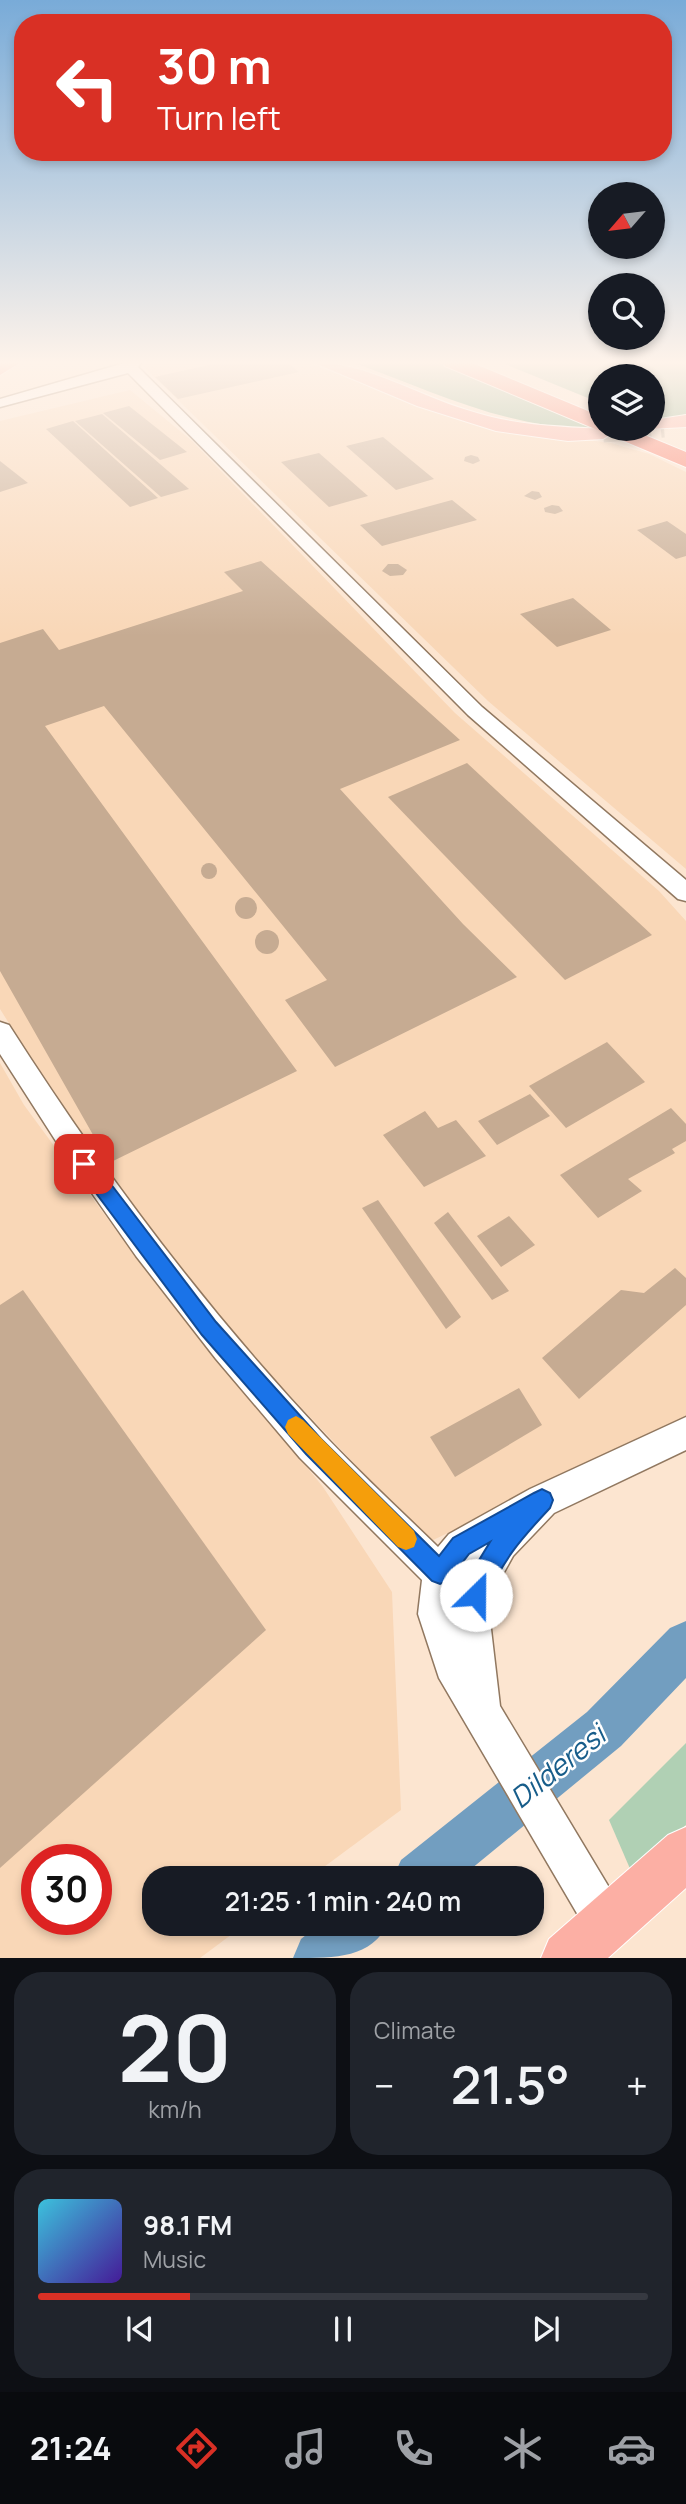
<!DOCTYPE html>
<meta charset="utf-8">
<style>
:root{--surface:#171b24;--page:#20242c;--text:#f1f3f6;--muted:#9ea1a6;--line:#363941;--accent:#d93025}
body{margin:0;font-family:Manrope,sans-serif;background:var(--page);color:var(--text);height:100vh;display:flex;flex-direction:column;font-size:26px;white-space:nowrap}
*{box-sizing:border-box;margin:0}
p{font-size:23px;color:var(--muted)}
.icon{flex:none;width:38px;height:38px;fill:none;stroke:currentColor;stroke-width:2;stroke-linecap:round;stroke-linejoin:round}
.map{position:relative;height:1958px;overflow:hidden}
.side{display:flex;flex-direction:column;gap:14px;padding:14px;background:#0d0f14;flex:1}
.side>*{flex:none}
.guide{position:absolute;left:14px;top:14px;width:658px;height:147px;border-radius:28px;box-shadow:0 4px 10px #0003;background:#d93025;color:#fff;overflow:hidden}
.needle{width:46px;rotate:242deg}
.controls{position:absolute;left:588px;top:182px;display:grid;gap:14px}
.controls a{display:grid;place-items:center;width:77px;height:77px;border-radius:50%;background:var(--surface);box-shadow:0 4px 10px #0003;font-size:35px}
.speed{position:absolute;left:21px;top:1844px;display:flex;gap:14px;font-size:35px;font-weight:700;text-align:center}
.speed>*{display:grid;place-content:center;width:91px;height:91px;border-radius:50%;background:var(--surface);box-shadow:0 4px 10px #0003;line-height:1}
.speed .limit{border:10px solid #d22;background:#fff;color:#111}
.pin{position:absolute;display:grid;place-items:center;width:60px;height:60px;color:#fff;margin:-30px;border-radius:14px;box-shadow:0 4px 10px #0006}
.me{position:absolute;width:77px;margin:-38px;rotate:23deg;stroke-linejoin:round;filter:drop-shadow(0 0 5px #0008)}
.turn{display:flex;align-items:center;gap:24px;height:147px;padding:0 28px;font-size:32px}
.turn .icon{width:91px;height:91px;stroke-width:2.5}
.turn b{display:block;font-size:49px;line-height:60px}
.big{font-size:52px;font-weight:600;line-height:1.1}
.side .tile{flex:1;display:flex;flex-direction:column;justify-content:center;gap:10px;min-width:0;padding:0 24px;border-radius:28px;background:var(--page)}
.side .dial{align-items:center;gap:0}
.dial b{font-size:91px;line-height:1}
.song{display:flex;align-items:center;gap:21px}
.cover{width:84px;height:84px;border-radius:10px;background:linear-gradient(135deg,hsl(190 70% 55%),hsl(260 70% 35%))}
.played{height:7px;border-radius:4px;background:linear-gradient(90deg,var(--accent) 25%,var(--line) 25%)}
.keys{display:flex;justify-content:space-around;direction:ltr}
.heat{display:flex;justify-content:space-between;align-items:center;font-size:38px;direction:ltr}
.side .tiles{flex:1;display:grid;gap:14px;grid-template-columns:1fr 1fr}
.tile:last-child{grid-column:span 2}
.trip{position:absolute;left:142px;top:1866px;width:402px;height:70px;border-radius:28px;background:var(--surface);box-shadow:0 4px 10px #0003;font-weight:600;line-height:70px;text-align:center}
.dock{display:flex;height:112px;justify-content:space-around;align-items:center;background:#090b0e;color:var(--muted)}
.dock .icon{width:49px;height:49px}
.dock .on{color:var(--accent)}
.dock b{font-size:32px;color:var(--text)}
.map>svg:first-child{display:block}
.built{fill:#f9d7b7;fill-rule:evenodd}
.green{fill:#b0d0b4}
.forest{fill:#87b08c}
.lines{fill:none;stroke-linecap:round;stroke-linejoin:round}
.river{fill:#729ec0;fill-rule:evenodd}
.building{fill:#c6ab92}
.major-tunnel{stroke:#d2beab;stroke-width:19;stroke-dasharray:19 10;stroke-linecap:butt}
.minor-casing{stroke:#917860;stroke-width:3}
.major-casing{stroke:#fff;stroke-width:2}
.highway-casing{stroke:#fff;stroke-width:2}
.minor{fill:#fff;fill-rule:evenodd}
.major{fill:#fcafa4;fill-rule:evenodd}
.highway{fill:#fa7967;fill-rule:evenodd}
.route{fill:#1a73e8;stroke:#114b97;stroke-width:2}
.slow{fill:#f59e0b}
.labels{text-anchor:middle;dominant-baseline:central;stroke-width:5;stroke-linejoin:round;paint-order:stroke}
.near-water-label{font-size:28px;font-style:italic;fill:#175d8a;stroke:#fff}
</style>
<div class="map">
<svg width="686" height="1958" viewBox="0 0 686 1958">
<rect width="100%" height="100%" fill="#fce5d0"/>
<g class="built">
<path d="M146,362H304L488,428L611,443L649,454L686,472V869L488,701L145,368Z"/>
<path d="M130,390L191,440L455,713L659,891L686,921V1419L429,1542L254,1358L122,1203L0,1009V421Z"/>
<path d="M0,1063L24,1105L124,1241L323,1487L392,1592L401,1810L309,1878H154V1923H247L200,1958H0ZM37,1860H96V1920H37Z"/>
</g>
<path class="green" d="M686,1743V1825L631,1871L609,1820Z"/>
<g class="forest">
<path d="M352,362H437L593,428C509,430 430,390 352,362Z"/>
<path d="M500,362H686V414L661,421L653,419V376H600V403Z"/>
</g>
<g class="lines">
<g class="river">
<path d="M686,1621V1678L621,1746L460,1878H393L401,1860L587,1712L670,1628Z"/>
<path d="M321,1923H389C370,1958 338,1958 293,1958L301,1939Z"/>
</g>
</g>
<g class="building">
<path d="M222,362H287L299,372L178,399L155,377Z"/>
<path d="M129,406L187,452L160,460L103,413Z"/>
<path d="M102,414L189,489L161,497L75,421Z"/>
<path d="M73,421L158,498L130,507L46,429Z"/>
<path d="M383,437L434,479L396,490L346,446Z"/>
<path d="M319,453L368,496L329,507L281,462Z"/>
<path d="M471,455L478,457L480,461L473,464L464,461L465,457Z"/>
<path d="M0,461L28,483L0,492Z"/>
<path d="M532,491L539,492L542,497L535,500L524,496Z"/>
<path d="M452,500L477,520L382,546L360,525Z"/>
<path d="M552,505L559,506L563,511L555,514L545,512L544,508Z"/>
<path d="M667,521L686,534V556L676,559L637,530Z"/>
<path d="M261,561L460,740L340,789L463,924L517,977L335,1067L285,1000L327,980L104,706L45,726L297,1071L109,1163L0,971V643L43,629L59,650L243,591L224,572Z"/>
<path d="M398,564L407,570L403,575L390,576L382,571L388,564Z"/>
<path d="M573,598L611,630L557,647L520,614Z"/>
<path d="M467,763L652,935L565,980L388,797Z"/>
<circle cx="209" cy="871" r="8"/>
<circle cx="246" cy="908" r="11"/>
<circle cx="267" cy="942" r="12"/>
<path d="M607,1042L645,1082L566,1128L529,1086Z"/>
<path d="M530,1094L550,1116L497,1145L478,1121Z"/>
<path d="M671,1108L686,1124V1141L672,1149L675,1153L628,1179L642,1191L598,1218L560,1175Z"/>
<path d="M425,1111L438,1128L456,1120L486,1156L424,1187L383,1135Z"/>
<path d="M378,1200L461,1317L446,1329L362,1208Z"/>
<path d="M448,1212L509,1291L492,1300L434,1223Z"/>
<path d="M509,1216L535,1245L501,1267L477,1236Z"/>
<path d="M675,1268L686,1278V1305L579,1399L542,1358L621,1290L644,1293Z"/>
<path d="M23,1290L266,1630L0,1868V1305Z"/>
<path d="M519,1388L542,1425L455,1477L430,1437Z"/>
</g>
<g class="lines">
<path class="major-tunnel" d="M603,433L664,428"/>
<g class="minor-casing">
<g id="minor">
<path d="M128,362H142L138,367L482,707L686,880V901L678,899L468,715L128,373L0,407V399Z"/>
<path d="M0,1022L9,1025C102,1171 206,1310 325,1436C361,1474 400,1510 438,1547L449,1534L530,1489L686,1417V1450L554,1513L513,1556L497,1585L489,1612L500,1706L622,1909L628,1924L622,1939L607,1945L592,1939L439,1678L418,1614L422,1580L300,1458L216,1359L136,1256L61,1149L0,1054ZM472,1559L454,1608L457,1579Z"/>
</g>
</g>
<g class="major-casing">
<g id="major">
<path d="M312,362C365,362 417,395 467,410C515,426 562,427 610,429L613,433L603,439L568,441L496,431L417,406Z"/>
<path d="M686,415V427L648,429H653V420Z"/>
<path d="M686,1827V1888L608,1958H541L549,1939L668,1835Z"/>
</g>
</g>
<g class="highway-casing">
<g id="highway">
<path d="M0,362H21L0,375Z"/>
<path d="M442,362H470L600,416V429H630L686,452V467L445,366Z"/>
</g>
</g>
<use href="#minor" class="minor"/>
<use href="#major" class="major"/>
<use href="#highway" class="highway"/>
</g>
<linearGradient id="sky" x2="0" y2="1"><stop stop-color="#79abd8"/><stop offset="0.57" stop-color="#fef3ea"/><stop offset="1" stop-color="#fef3ea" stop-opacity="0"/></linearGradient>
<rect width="686" height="636" fill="url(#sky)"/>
<path class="route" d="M84,1156L91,1158L216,1322L321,1439L439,1556L453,1538L534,1493L542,1489L550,1493L553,1500L550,1508C518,1542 503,1560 484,1603L476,1607L468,1603L465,1595L473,1570L490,1542L469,1554L448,1581L440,1584L432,1581L306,1454L202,1335L78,1169L75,1164Z"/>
<path class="slow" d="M296,1416L303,1420L414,1531L417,1539L414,1547L406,1550L398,1547L288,1434L285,1427L288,1420Z"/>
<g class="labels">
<g class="near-water-label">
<text transform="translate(557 1766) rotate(-39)">Dilderesi</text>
</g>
</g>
</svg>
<div class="controls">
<a><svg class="needle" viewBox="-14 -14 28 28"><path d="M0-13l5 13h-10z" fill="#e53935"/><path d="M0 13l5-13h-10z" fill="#9ea1a6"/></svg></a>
<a><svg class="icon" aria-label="search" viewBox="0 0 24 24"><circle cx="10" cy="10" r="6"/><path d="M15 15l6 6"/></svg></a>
<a><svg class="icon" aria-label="layers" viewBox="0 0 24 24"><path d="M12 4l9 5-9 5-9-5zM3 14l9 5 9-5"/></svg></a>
</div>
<div class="speed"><div class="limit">30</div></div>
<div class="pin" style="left:84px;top:1164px;background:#d93025"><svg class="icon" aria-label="arrive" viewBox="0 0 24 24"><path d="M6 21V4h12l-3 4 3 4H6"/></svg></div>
<svg class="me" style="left:476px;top:1595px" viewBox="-20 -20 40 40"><circle r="19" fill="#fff"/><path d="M0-13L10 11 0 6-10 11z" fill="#1a73e8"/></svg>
<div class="trip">21:25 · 1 min · 240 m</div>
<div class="guide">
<div class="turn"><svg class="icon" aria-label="left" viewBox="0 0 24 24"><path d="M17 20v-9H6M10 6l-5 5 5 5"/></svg><div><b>30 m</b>Turn left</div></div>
</div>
</div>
<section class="side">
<div class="tiles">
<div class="tile dial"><b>20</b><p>km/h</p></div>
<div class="tile"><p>Climate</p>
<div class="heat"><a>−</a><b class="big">21.5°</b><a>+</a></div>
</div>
<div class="tile">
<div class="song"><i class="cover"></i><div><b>98.1 FM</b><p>Music</p></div></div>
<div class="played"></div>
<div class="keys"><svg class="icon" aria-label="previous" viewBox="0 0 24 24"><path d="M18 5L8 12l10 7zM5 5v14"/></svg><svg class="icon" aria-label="pause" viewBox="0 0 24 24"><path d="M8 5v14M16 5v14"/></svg><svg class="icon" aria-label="next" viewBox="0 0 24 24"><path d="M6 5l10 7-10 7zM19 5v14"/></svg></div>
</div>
</div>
</section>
<nav class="dock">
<b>21:24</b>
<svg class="icon on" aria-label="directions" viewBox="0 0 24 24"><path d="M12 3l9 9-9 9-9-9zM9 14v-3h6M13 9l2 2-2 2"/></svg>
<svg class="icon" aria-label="music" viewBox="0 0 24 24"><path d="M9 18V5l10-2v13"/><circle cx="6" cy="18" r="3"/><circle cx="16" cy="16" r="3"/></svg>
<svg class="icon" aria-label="phone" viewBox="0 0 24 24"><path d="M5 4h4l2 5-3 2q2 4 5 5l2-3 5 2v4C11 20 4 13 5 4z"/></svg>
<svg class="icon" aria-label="climate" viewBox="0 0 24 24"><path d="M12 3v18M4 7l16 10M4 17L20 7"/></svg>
<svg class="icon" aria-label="car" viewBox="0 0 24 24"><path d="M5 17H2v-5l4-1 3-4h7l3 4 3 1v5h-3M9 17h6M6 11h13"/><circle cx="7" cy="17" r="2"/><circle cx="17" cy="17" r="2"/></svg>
</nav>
